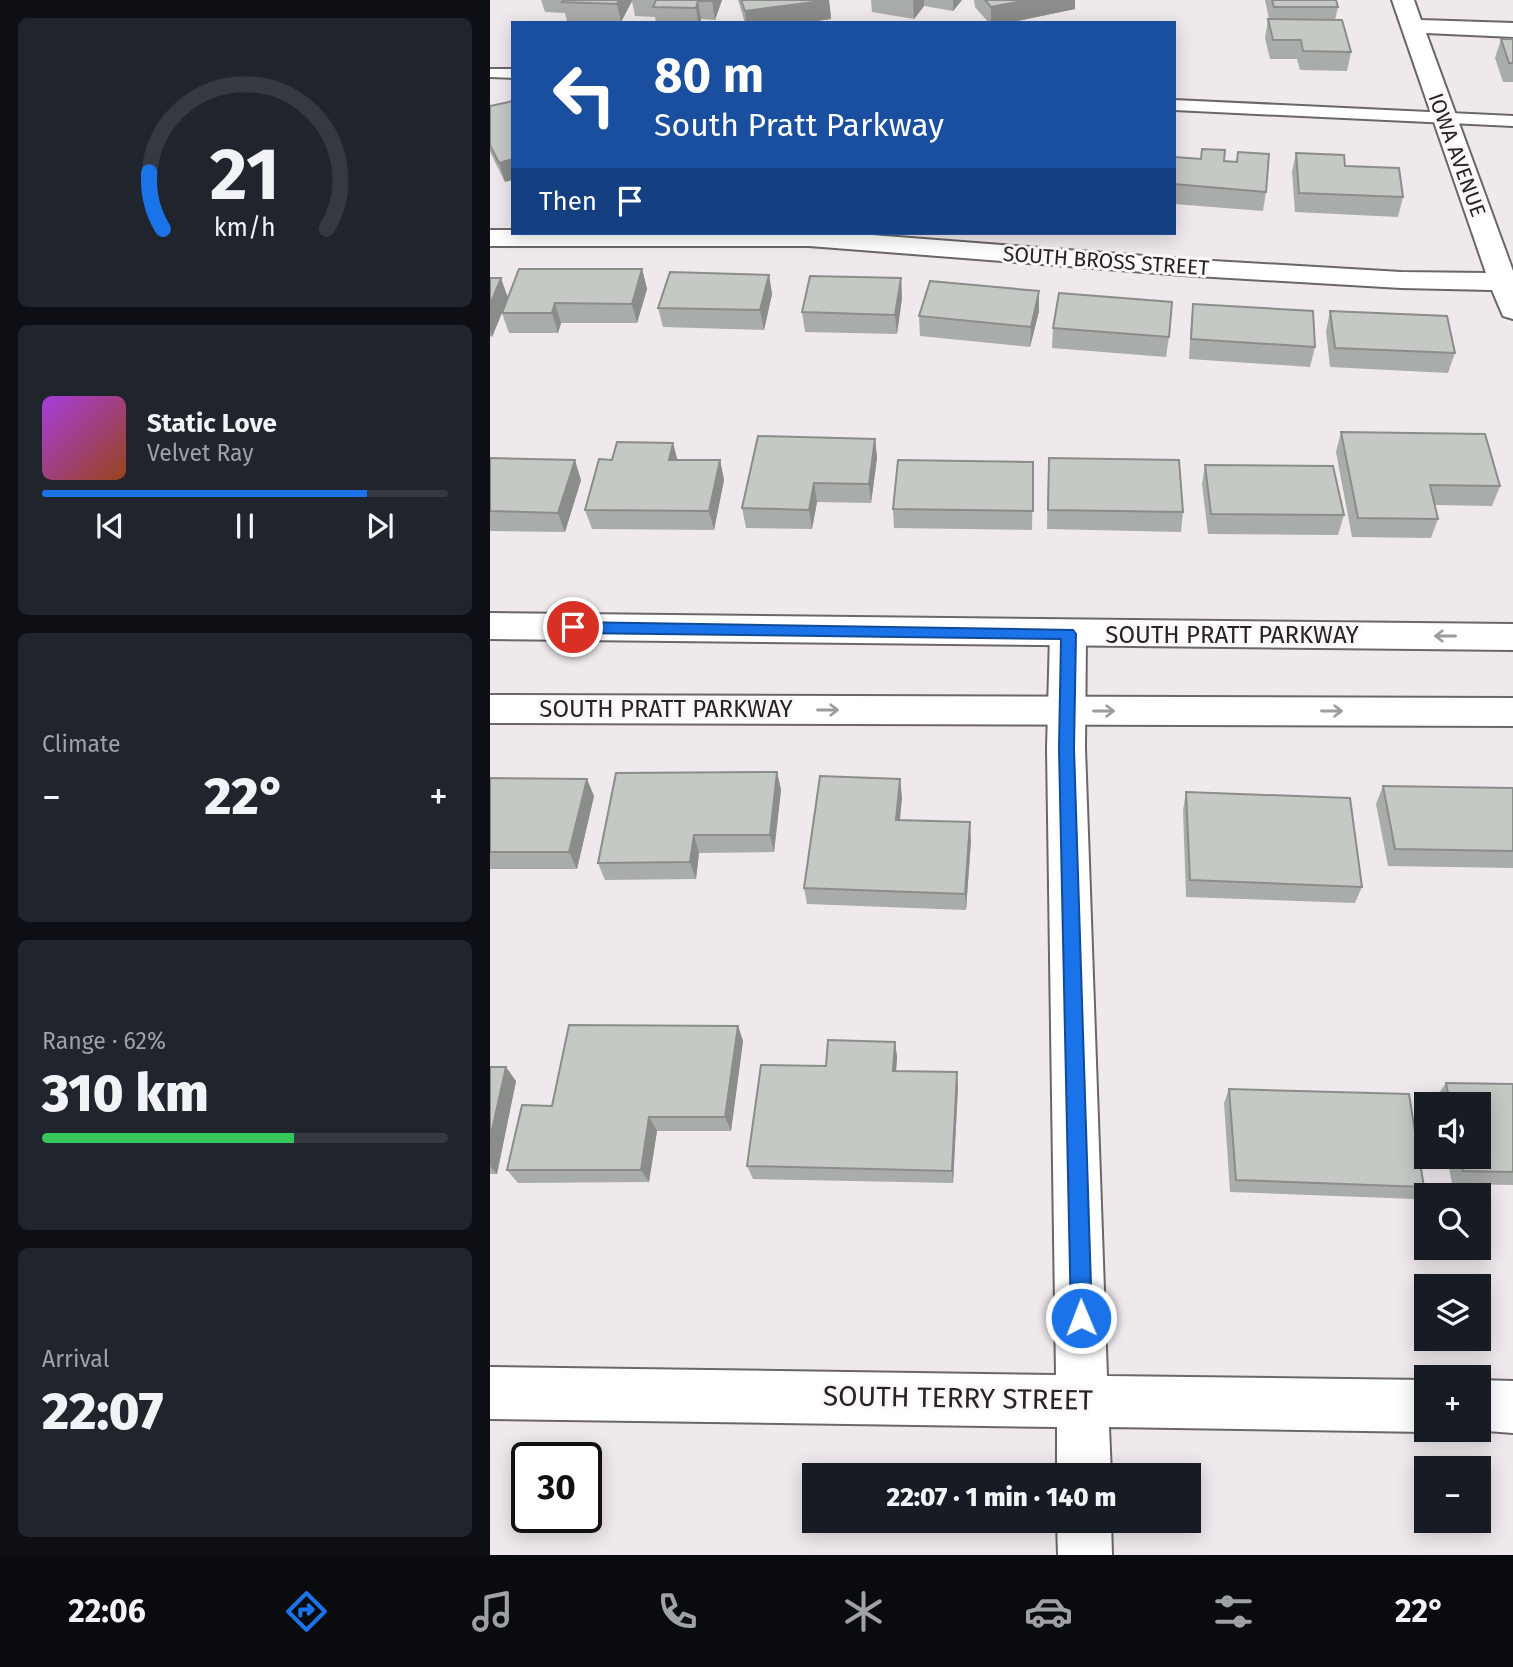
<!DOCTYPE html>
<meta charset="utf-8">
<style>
:root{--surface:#171b24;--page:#20242c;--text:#f1f3f6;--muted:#9ea1a6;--line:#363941;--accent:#1a73e8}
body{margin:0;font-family:"Fira Sans",sans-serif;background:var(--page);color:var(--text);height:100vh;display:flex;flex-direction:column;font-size:26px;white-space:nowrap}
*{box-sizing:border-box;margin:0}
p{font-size:23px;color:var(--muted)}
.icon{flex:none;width:38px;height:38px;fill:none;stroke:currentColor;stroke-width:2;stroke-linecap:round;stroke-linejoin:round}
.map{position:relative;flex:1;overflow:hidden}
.panel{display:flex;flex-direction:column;gap:18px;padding:18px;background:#0d0f14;width:490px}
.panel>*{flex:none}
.top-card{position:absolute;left:21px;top:21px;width:665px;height:214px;border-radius:0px;box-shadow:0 4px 18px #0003;background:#1a4fa0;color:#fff;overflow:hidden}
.controls{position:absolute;left:924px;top:1092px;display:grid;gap:14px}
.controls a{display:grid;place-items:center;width:77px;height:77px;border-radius:0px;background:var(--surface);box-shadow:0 4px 18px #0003;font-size:35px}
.speed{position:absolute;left:21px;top:1442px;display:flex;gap:14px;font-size:35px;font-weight:700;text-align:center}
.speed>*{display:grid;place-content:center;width:91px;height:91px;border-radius:50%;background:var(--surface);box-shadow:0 4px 18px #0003;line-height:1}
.speed .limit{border:4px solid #111;border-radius:10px;background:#fff;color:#111}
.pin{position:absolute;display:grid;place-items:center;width:60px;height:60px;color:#fff;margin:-30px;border:4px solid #fff;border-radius:50%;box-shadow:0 2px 7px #0007}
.me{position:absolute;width:77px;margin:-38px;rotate:359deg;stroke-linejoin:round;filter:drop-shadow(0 0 5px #0008)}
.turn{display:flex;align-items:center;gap:24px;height:147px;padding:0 28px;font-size:32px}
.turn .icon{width:91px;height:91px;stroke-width:2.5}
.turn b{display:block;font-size:49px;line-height:60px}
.then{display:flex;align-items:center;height:66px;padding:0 28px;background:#0003;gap:14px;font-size:26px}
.big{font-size:52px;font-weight:800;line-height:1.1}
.panel .widget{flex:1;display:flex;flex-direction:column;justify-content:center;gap:10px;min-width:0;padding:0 24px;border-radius:10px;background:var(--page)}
.panel .dial{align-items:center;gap:0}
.dial svg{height:182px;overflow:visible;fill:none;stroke:var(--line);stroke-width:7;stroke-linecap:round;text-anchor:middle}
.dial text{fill:var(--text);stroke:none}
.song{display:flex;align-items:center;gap:21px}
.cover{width:84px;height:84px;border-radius:10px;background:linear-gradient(135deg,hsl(280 70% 55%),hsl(20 70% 35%))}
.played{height:7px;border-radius:4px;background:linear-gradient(90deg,var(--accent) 80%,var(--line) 80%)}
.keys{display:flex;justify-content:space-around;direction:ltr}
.heat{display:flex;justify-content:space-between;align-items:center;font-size:38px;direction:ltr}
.charge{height:10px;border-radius:5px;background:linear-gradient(90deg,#34c759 62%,var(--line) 0)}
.trip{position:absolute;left:312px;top:1463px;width:399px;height:70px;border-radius:0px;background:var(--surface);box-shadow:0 4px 18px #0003;font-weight:800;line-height:70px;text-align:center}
.menu{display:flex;height:112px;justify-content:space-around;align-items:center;background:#090b0e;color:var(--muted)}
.menu .icon{width:49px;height:49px}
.menu .active{color:var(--accent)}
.menu b{font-size:32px;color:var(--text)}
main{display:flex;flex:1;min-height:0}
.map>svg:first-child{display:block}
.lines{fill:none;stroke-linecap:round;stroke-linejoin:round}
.service-casing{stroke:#6b6669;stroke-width:4}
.minor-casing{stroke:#6b6669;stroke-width:4}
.tertiary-casing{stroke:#6b6669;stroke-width:4}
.service{fill:#fff;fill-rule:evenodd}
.minor{fill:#fff;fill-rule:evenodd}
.tertiary{fill:#fff;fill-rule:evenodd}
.wall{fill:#a9ada9}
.shaded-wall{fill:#8a8d89}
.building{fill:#c5c9c4;stroke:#8a8d89;stroke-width:2}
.oneway{stroke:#9e9c9d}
.route{fill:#1a73e8;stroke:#114b97;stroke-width:2}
.labels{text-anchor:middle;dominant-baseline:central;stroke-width:6;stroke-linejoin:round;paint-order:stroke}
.far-street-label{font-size:21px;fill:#272426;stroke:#fdf7fa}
.street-label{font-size:24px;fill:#272426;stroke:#fdf7fa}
.near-street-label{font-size:28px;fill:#272426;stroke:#fdf7fa}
</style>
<main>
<section class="panel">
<div class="widget dial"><svg viewBox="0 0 100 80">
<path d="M14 69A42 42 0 1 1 86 69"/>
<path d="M14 69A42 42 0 0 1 8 44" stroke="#1a73e8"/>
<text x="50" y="56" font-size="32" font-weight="700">21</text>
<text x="50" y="72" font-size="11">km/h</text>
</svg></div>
<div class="widget">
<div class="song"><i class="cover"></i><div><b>Static Love</b><p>Velvet Ray</p></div></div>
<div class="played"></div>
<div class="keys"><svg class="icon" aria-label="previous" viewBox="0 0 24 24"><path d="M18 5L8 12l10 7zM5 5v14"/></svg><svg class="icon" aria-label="pause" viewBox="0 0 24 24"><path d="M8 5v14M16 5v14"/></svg><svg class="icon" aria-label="next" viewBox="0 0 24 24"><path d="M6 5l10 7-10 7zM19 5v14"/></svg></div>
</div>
<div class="widget"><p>Climate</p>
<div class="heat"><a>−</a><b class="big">22°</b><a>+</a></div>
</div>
<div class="widget"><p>Range · 62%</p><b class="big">310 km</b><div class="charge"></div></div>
<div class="widget"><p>Arrival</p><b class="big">22:07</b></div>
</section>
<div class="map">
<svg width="1023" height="1555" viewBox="0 0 1023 1555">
<rect width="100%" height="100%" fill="#efe9ed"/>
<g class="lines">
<g class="service-casing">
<g id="service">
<path d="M0,69H23V78L0,77Z"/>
<path d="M684,100L1023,116V126L684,110Z"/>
</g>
</g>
<g class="minor-casing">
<g id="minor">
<path d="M902,0H924L931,20L1023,23V37L936,33L1023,271V319L1013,316L1002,290L911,288L706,276L319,246H0V230H23V233H356L706,260L911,272L996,273Z"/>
<path d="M578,621L591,625L596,634L595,748L617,1376L936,1380V1430H941L936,1432L619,1427L621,1475H567V1427L0,1419V1367L566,1375L557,748L560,634L565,625Z"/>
<path d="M989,1380L1023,1381V1433L984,1430H989Z"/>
<path d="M567,1521H621L622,1555H568Z"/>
</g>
</g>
<g class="tertiary-casing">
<g id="tertiary">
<path d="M0,613L1023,624V650L0,639Z"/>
<path d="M0,695L1023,698V726L0,723Z"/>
</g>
</g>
<use href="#service" class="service"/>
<use href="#minor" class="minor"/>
<use href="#tertiary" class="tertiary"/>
</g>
<g class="wall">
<path d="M51,0H232L225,20L211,19L210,23H166L165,17L145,16L142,1L131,22L77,21L75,13L55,12Z"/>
<path d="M248,0H339L341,19L312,23H255Z"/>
<path d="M381,0H472L463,11L434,6L424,19L382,12Z"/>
<path d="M484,0H585V9L517,23H499L485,7Z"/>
<path d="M775,0H846L848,7L845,20L861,52L857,71L810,70L807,59H780L775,38L778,19H779Z"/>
<path d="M1011,39H1023V82H1013L1005,58Z"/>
<path d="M0,106L15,182L0,152Z"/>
<path d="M748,152L776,192L773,211L684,204L685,157L746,162Z"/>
<path d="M806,153L855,166L913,197L908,217L805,212L802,172Z"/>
<path d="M152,269L157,289L147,323H71L68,333H19L12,313L2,337L0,336V278L18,297Z"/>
<path d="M279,275L282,294L274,330L173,327L168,308Z"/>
<path d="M411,278L412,298L407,334L315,332L312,312Z"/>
<path d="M549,291V311L540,347L430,336L429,316Z"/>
<path d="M703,304L825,347L820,367L699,359L701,323Z"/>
<path d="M840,311L965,353L958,373L840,367L836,331Z"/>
<path d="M563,328L679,337L676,357L562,348Z"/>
<path d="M851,432L1010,486L1002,506L945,505L948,519L941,538L862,537L846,452Z"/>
<path d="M385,439L387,458L381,503L327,502L322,529L256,528L252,508Z"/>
<path d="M0,458L91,480L75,532L0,531Z"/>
<path d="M187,460H230L234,480L224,530L102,529L95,510Z"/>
<path d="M543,462L542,530L404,528L403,509Z"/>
<path d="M715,465L854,515L848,535L718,534L712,484Z"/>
<path d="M558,478L693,512L691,532L557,529Z"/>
<path d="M287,772L291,790L284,852L209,853L206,879L115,880L108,863Z"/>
<path d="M0,778L104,796L87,869H0Z"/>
<path d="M893,786L1023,788V868L898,866L886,804Z"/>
<path d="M696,792L872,887L865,903L696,897L693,810Z"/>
<path d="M412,797L410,820L481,840L476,910L317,904L314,888Z"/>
<path d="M248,1026L253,1041L241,1131H167L159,1182L28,1183L17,1170L62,1106Z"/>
<path d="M405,1042L407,1057L406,1071L468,1087L463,1183L263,1179L257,1166L336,1066Z"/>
<path d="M0,1067L26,1081L7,1174H0Z"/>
<path d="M956,1083L1023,1084V1185L962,1184L957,1157H989V1104H948L946,1097Z"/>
<path d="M739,1089L934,1187L924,1199L740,1192L734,1103Z"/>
</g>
<g class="shaded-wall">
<path d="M129,0H141L142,1L131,22L127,4Z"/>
<path d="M223,0H232L225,20L222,1Z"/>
<path d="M339,0L341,19L312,23H256L255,11Z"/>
<path d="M423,0H434V6L424,19Z"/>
<path d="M463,0H472L463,11Z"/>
<path d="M538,0H585V9L517,23H501V7Z"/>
<path d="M208,1L211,19L210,23H208L206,8Z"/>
<path d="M23,159V180L15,182L9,163Z"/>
<path d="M152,269L157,289L147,323L142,304Z"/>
<path d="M279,275L282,294L274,330L270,310Z"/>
<path d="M11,278L18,298L2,337L0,330V305Z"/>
<path d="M411,278L412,298L407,334L405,315Z"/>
<path d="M549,291V311L540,347L541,327Z"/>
<path d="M65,303L71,323L68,333L62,313Z"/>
<path d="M385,439L387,458L381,503L379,484Z"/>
<path d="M183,443L188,462L179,460Z"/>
<path d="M85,460L91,480L75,532L68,513Z"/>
<path d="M230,460L234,480L224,530L219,511Z"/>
<path d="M324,483L327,502L322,529L319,510Z"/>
<path d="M287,772L291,790L284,852L280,835Z"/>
<path d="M97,779L104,796L87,869L79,852Z"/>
<path d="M410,779L412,797L408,837L406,820Z"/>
<path d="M480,822L481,840L476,910L475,894Z"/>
<path d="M204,835L209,853L206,879L200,862Z"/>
<path d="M248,1026L253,1041L241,1131L235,1117Z"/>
<path d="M405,1042L407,1057L405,1086L403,1071Z"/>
<path d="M16,1067L26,1081L7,1174L0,1166V1139Z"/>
<path d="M467,1072L468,1087L463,1183L462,1171Z"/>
<path d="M159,1117L167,1131L159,1182L151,1170Z"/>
</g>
<g class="building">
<path d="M74,0H129L127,4L72,2Z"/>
<path d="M166,0H223L222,1H208L206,8L163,7Z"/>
<path d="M251,0H339L255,11Z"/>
<path d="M495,0H538L501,7Z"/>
<path d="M782,0H846L848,7H784Z"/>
<path d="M778,19L852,20L861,52L813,51L811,40H783Z"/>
<path d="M1011,39H1023V63H1019Z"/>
<path d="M23,101V159L9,163L0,145V106Z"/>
<path d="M712,149L735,150L734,161L747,162L748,152L779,154L776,192L684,184L685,157L711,159Z"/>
<path d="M806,153L854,155L855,166L909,168L913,197L809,193Z"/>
<path d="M29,269H152L142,304L65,303L62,313H12Z"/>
<path d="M180,272L279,275L270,310L168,308Z"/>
<path d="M320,276L411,278L405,315L312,312Z"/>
<path d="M0,278H11L0,305Z"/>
<path d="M440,281L549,291L541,327L429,316Z"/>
<path d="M569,293L682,302L679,337L563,328Z"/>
<path d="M703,304L823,311L825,347L701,339Z"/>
<path d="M840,311L957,316L965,353L845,348Z"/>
<path d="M851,432L995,434L1010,486L940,485L948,519L868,518Z"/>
<path d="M268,436L385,439L379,484L324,483L319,510L252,508Z"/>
<path d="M127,442L183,443L179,460H230L219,511L95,510L109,459L122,460Z"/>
<path d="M0,458L85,460L68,513L0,511Z"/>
<path d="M559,458L689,460L693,512L558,510Z"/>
<path d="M408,460L543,462V511L403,509Z"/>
<path d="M715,465L843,466L854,515L721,514Z"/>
<path d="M287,772L280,835H204L200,862L108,863L126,773Z"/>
<path d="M330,776L410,779L406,820L480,822L475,894L314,888Z"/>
<path d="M0,778L97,779L79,852H0Z"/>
<path d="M893,786L1023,788V851L905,849Z"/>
<path d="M696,792L860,798L872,887L700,880Z"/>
<path d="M79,1025L248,1026L235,1117H159L151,1170H17L32,1105L62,1106Z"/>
<path d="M338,1040L405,1042L403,1071L467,1072L462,1171L257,1166L271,1065L336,1066Z"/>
<path d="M0,1067H16L0,1139Z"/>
<path d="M956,1083L1023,1084V1172L973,1171L970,1157H989V1104H960Z"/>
<path d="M739,1089L919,1094L934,1187L746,1180Z"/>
</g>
<defs><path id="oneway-shaft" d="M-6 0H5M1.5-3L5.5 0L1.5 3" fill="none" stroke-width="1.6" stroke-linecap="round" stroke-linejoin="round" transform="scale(1.75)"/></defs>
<g class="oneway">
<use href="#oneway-shaft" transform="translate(955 636) rotate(-180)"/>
<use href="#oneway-shaft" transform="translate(338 710)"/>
<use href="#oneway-shaft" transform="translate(614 711)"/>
<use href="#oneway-shaft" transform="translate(842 711)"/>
</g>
<path class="route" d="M83,622L583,630L586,634L584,748L602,1318L599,1326L591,1329L584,1326L581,1318L569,748L571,639L83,633L75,627Z"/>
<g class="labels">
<g class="far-street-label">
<text transform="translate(967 155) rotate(70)">IOWA AVENUE</text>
<text transform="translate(616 261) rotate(4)">SOUTH BROSS STREET</text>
</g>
<g class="street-label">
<text x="742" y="635">SOUTH PRATT PARKWAY</text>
<text x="176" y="709">SOUTH PRATT PARKWAY</text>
</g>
<g class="near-street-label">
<text transform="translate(468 1398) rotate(1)">SOUTH TERRY STREET</text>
</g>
</g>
</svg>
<div class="controls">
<a><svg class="icon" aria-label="sound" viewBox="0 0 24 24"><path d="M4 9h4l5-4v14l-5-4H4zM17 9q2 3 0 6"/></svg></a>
<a><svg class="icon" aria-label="search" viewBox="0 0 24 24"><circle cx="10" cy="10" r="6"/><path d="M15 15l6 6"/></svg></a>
<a><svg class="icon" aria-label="layers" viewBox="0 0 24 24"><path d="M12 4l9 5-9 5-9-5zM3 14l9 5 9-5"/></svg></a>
<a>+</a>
<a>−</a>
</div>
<div class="speed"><div class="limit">30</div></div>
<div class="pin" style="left:83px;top:627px;background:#d93025"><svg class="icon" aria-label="arrive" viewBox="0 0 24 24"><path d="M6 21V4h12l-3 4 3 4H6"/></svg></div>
<svg class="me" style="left:591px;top:1318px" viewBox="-20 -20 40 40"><circle r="17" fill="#1a73e8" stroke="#fff" stroke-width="3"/><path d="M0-11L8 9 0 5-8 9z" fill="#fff"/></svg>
<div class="trip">22:07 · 1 min · 140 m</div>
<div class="top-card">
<div class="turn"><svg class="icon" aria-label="left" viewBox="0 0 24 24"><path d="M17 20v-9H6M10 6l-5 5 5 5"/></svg><div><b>80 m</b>South Pratt Parkway</div></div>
<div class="then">Then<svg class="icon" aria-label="arrive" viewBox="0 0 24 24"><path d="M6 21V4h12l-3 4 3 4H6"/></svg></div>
</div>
</div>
</main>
<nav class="menu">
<b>22:06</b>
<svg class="icon active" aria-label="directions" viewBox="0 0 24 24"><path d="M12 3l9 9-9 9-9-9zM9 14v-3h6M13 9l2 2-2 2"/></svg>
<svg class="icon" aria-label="music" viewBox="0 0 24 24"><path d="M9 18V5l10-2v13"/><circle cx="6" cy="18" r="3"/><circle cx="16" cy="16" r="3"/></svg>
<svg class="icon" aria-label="phone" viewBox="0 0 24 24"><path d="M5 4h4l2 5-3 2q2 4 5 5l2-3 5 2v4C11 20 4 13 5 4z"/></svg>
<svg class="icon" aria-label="climate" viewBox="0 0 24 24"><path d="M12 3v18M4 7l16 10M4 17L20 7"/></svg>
<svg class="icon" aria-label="car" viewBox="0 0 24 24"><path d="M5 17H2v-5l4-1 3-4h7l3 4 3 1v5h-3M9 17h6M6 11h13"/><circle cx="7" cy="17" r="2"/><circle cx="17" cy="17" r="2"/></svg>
<svg class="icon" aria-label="filters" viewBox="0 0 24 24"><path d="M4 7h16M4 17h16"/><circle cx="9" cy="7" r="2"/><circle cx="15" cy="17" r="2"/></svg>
<b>22°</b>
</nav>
